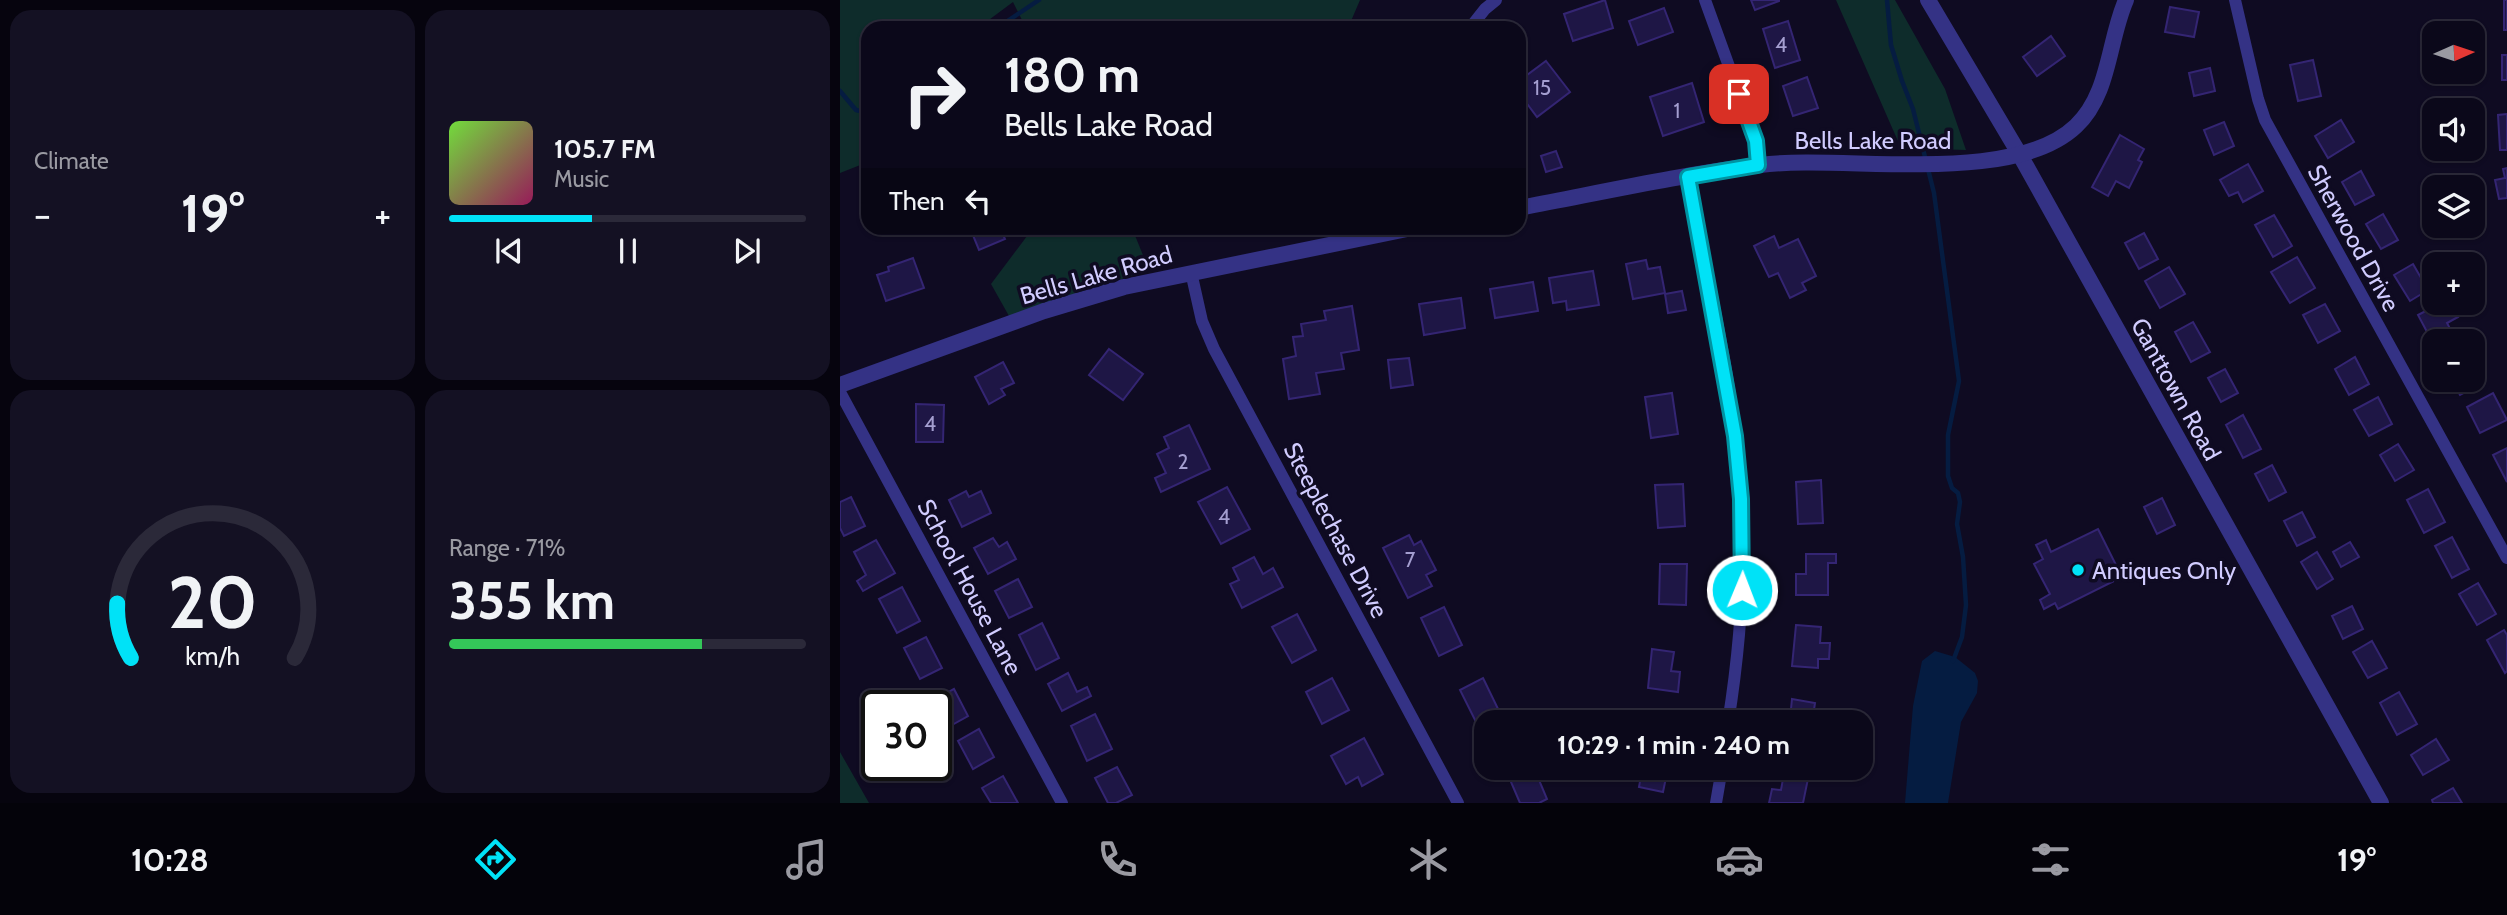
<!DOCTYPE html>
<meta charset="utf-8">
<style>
:root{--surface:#0b081a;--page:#141123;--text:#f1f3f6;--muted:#9a9aa2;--line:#2b2939;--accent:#00e2f7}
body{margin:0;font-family:Cabin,sans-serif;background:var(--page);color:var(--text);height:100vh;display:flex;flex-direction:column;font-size:26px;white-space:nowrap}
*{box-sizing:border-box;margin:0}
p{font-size:23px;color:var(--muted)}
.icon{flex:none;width:38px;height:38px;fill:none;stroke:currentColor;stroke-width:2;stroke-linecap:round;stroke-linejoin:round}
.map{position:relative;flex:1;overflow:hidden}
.details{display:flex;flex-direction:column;gap:10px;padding:10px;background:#06040e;width:840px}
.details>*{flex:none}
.banner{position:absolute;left:21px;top:21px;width:665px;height:214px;border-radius:21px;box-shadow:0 2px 5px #0004,0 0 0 2px var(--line);background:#0b081a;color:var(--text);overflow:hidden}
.needle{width:46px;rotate:87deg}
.tools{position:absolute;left:1582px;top:21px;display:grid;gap:14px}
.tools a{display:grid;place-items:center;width:63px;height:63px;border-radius:14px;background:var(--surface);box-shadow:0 2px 5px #0004,0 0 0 2px var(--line);font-size:35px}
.speed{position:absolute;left:21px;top:690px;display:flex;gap:14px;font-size:35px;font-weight:700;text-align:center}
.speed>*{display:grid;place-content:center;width:91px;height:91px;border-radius:50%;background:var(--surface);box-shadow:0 2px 5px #0004,0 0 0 2px var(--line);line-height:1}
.speed .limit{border:4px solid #111;border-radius:10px;background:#fff;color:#111}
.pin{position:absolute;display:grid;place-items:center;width:60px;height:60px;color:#fff;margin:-30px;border-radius:14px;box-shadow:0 4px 10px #0006}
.me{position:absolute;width:77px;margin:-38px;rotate:1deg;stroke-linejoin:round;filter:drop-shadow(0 0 5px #0008)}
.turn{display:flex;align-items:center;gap:24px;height:147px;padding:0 28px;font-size:32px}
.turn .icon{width:91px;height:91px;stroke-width:2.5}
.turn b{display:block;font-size:49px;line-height:60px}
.then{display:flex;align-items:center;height:66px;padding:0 28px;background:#0003;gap:14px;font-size:26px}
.big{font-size:52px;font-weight:800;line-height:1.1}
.details .card{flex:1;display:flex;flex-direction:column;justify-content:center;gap:10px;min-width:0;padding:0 24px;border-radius:21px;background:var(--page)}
.details .dial{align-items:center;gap:0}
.dial svg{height:182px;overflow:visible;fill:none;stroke:var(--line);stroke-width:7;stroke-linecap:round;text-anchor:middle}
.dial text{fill:var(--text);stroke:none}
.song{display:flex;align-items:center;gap:21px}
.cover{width:84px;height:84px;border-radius:10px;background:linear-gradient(135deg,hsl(100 70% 55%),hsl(330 70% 35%))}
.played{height:7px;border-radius:4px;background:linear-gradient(90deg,var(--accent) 40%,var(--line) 40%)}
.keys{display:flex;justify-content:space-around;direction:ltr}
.heat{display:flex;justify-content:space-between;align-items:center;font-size:38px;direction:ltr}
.charge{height:10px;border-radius:5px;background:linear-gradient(90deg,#34c759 71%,var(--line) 0)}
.details .tiles{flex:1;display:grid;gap:10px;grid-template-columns:repeat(2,1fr)}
.trip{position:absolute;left:634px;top:710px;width:399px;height:70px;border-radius:21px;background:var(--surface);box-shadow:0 2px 5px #0004,0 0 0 2px var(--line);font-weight:800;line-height:70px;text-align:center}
.tabs{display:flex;height:112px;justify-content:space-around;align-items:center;background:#04030a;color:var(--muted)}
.tabs .icon{width:49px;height:49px}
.tabs .on{color:var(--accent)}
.tabs b{font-size:32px;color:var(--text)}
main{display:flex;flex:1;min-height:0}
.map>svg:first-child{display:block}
.green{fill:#0e2c2b}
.water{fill:#051c41}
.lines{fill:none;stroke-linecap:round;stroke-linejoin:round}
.stream{stroke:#051c41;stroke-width:4.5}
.building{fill:#1e1645;stroke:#342573;stroke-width:2}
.minor{stroke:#343285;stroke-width:12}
.tertiary{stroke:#343285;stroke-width:16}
.route-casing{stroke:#0093a1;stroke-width:18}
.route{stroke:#00e2f7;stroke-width:12}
.poi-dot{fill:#00e2f7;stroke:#0f0b22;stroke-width:2.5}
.labels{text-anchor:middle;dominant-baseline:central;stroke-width:7;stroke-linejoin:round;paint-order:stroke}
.number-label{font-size:21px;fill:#a49ed0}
.street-label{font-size:24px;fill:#d1ccff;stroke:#0f0b22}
.poi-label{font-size:24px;fill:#d1ccff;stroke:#0f0b22;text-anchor:start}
</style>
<main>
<section class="details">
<div class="tiles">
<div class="card"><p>Climate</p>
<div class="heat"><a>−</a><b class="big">19°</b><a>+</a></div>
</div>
<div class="card">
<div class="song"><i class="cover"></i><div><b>105.7 FM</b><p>Music</p></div></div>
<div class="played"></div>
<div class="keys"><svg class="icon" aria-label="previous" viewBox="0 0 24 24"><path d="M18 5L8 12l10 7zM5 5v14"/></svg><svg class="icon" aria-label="pause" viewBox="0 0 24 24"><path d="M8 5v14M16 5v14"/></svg><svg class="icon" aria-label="next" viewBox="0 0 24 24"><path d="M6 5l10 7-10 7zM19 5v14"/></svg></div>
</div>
<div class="card dial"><svg viewBox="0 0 100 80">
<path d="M14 69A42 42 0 1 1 86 69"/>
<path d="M14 69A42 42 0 0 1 8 45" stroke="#00e2f7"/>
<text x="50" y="56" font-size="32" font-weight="700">20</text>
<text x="50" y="72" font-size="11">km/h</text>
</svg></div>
<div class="card"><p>Range · 71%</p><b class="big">355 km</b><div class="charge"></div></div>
</div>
</section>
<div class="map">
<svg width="1667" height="803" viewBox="0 0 1667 803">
<rect width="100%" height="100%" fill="#0f0b22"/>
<g class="green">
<path d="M0,0H520L508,28H186L173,2L138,28H28V114L23,118L28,123V162L0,173Z"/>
<path d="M996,0H1055L1105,89L1126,150L1061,148Z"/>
<path d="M193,228H292L309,270L169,316L151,284Z"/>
<path d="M0,752L29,803H0Z"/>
</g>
<path class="water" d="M1095,651L1115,657L1135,673L1138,681L1137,693L1121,722L1108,803H1065L1073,706L1082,661Z"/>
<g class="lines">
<g class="stream">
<path d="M1047,0L1051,45L1062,81L1073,109L1094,193L1119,381L1108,435V476L1112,488L1118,493L1120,502L1117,524L1123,557L1126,605L1122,637L1113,661"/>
<path d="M157,28L199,0"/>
<path d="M0,91L16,110L28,113"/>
</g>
</g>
<g class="building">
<path d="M765,0L773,28L733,41L724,14Z"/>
<path d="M911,0H939V1L915,10Z"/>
<rect x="1664" y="0" width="3" height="30"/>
<path d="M1330,7L1359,12L1354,37L1325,32Z"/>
<path d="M824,8L833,32L798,45L789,21Z"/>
<path d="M948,21L960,60L935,68L923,29Z"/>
<path d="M1211,36L1225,56L1197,76L1183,57Z"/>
<rect x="1662" y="55" width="5" height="25"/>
<path d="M1473,60L1481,96L1458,101L1450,65Z"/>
<path d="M706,61L730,92L697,117L679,93V81Z"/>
<path d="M1370,68L1375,91L1354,96L1349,73Z"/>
<path d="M967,77L978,108L953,116L943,86Z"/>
<path d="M852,83L864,122L823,136L810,97Z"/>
<path d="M1667,114V150H1660L1658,115Z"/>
<path d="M1501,120L1514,142L1488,158L1475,136Z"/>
<path d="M1384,122L1394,146L1374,155L1364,130Z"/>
<path d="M1280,135L1304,149L1298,160L1302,162L1289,188L1276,181L1268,196L1252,187Z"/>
<path d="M716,151L722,167L706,172L701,156Z"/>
<path d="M1408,164L1423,191L1403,202L1398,192L1389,196L1380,180Z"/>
<path d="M1667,168V198L1659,199L1655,180L1665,178L1663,169Z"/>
<path d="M1521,171L1534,195L1515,205L1502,182Z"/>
<path d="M1543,214L1558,240L1541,249L1526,224Z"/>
<path d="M1434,215L1452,246L1433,257L1415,225Z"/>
<path d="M130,228H160L165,239L139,250Z"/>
<path d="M1304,233L1318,259L1299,269L1285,243Z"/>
<path d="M934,236L939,248L958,239L976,276L962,283L966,290L950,298L938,273L929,277L914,246Z"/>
<path d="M1457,257L1475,288L1450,303L1431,272Z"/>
<path d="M73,258L84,288L46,301L37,275L49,271L48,267Z"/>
<path d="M806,260L808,269L820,267L825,293L793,299L786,264Z"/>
<path d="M1573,264L1588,290L1570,301L1554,275Z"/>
<path d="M1329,267L1345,294L1320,308L1305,281Z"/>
<path d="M753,271L759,305L727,310L726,301L713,303L709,278Z"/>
<path d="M693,282L698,311L655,318L650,289Z"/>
<path d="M842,291L846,310L828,313L825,294Z"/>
<path d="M621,298L625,328L584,335L579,304Z"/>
<path d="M1601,303H1610L1618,317L1607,323L1615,338L1608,341H1594V345L1578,315Z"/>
<path d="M1485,304L1500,331L1478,343L1463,315Z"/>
<path d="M512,306L519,350L501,353L504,369L476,373L480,394L449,399L443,359L456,356L453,337L463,336L461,324L486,320L484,311Z"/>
<path d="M1353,322L1370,352L1351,362L1335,332Z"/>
<path d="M269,349L303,374L283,400L249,375Z"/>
<path d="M1515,357L1529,384L1509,395L1495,369Z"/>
<path d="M569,358L573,385L551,388L548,360Z"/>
<path d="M163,362L174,383L161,389L165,395L149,404L135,377Z"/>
<path d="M1385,369L1398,393L1381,402L1368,378Z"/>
<path d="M1633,373L1639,385L1620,395L1612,380H1633Z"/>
<path d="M832,393L838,434L811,438L805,397Z"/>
<path d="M1653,393L1667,420L1640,433L1627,407Z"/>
<path d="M1538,397L1552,424L1529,436L1514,410Z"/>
<path d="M76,404L104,405L103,442H76Z"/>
<path d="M1403,415L1421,449L1403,458L1386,425Z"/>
<path d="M349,425L370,469L321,492L315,478L326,473L317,454L329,448L324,437Z"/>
<path d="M1558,444L1574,470L1555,481L1540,455Z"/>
<path d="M1667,448V482L1653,455Z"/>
<path d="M1432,465L1446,492L1429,501L1415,474Z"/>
<path d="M981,480L983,523L958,524L956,482Z"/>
<path d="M843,484L845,526L818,528L815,485Z"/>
<path d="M387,487L410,529L381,544L358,502Z"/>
<path d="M1588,489L1605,522L1584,533L1567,500Z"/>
<path d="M126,491L129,497L141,491L151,513L122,527L109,500Z"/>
<path d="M11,497L25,526L4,536L0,528V502Z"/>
<path d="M1322,498L1335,525L1317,534L1304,507Z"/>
<path d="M1462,512L1475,537L1457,546L1444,521Z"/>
<path d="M1258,529L1282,577L1218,609L1215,603L1204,609L1200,600L1210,594L1194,564L1203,559L1196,545L1206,540L1211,552Z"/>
<path d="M569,535L574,545L581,541L596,570L586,575L592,586L568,598L543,548Z"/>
<path d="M1612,537L1629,569L1612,578L1595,546Z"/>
<path d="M153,538L159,547L167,542L176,559L148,574L134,548Z"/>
<path d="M36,540L55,573L23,591L17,581L26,575L14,552Z"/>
<path d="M1510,542L1519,557L1501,567L1493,552Z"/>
<path d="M1477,552L1493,579L1477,589L1461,562Z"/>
<path d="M966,554H996V563H988V595H956V574H966Z"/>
<path d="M414,557L423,574L433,568L443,587L402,608L390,584L399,580L393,568Z"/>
<path d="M820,564H847L846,605L819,604Z"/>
<path d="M178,579L192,607L169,618L155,591Z"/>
<path d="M1638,583L1656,614L1637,625L1619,594Z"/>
<path d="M62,587L80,621L57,633L39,599Z"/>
<path d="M1512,606L1523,629L1503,639L1492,616Z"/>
<path d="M604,607L622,645L599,656L581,618Z"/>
<path d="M457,614L476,650L452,663L432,627Z"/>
<path d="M202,623L219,658L196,670L179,635Z"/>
<path d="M956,625L981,627L980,643H990L989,659H978V668L952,666Z"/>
<path d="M1664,630L1667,635V671L1665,673L1647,640Z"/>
<path d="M86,637L102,668L80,679L64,648Z"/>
<path d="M1532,641L1547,668L1528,678L1513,652Z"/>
<path d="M812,649L834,652L831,671L840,672L838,692L808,688Z"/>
<path d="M228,673L237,692L247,687L251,696L222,711L208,684Z"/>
<path d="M492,678L509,710L482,724L466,692Z"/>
<path d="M643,678L661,715L638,726L620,690Z"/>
<path d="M114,689L128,716L103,730L96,717V705L89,703Z"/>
<path d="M1559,692L1577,724L1557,735L1540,703Z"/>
<path d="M952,699L975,703L972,723H941L943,709H951Z"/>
<path d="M255,714L272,749L247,761L231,726Z"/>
<path d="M139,729L154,757L133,769L118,741Z"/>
<path d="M524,738L543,774L522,786L518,777L506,784L491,756Z"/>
<path d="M1596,739L1609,760L1583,775L1571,755Z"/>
<path d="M277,767L292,795L276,803H268L255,778Z"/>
<path d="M665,768H694L707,799L699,803H680Z"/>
<path d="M794,768H828L823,792L799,787L801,776L793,775Z"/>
<path d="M945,768L970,769L963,803H929L932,789L941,790Z"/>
<path d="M163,776L178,803H151L142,788Z"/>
<path d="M1613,788L1622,803H1593L1592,800Z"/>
</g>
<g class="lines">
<g class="minor">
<path d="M865,0L916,141L918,165"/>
<path d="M1395,0L1418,99L1425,120L1667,558"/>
<path d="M630,28L645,9L656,0"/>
<path d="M848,177C868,282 896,393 901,499C906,574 900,648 888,723"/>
<path d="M351,272L362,321L374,349L618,803"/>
<path d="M0,392L222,803"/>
<path d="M876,803L882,768"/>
</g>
<g class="tertiary">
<path d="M1088,0L1180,155L1541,803"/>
<path d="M679,208C759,193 839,175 920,165C1005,154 1172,187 1236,126C1270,94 1268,41 1286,0"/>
<path d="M0,385L204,311L284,287L572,228"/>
</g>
</g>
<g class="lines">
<g class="route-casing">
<path id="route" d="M899,94L916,141L918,165L848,177L895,436L901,499L902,590"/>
</g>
<use href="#route" class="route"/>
</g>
<circle class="poi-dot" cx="1238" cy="570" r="7"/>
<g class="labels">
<g class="number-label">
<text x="941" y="44">4</text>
<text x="702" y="87">15</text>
<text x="837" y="110">1</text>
<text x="90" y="423">4</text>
<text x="343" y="461">2</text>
<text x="384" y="516">4</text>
<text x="570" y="559">7</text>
</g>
<g class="street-label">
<text x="1033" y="140">Bells Lake Road</text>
<text transform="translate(1514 238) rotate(61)">Sherwood Drive</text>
<text transform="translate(256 275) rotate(-16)">Bells Lake Road</text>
<text transform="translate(1336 389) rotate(61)">Ganttown Road</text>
<text transform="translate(496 530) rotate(62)">Steeplechase Drive</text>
<text transform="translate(130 587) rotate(62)">School House Lane</text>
</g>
<g class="poi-label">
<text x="1252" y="570">Antiques Only</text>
</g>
</g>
</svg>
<div class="tools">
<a><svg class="needle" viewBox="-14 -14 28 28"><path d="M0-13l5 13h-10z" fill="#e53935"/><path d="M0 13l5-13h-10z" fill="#9a9aa2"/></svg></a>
<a><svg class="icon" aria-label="sound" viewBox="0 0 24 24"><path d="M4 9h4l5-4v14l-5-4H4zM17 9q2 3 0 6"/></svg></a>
<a><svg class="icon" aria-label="layers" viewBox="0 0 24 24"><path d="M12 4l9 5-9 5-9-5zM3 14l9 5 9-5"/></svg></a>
<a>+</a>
<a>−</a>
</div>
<div class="speed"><div class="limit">30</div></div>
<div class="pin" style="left:899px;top:94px;background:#d93025"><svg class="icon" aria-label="arrive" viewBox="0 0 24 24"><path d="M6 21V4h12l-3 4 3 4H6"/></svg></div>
<svg class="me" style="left:902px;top:590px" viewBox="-20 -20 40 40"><circle r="17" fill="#00e2f7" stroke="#fff" stroke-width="3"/><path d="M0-11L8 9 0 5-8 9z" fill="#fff"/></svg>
<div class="trip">10:29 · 1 min · 240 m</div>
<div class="banner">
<div class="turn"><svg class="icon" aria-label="right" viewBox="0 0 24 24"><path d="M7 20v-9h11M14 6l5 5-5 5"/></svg><div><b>180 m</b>Bells Lake Road</div></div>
<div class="then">Then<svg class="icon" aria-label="left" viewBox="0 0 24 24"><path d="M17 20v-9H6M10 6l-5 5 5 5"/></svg></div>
</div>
</div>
</main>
<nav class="tabs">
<b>10:28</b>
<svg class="icon on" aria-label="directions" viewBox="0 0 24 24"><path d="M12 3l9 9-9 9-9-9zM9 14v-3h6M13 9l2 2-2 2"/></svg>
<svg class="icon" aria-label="music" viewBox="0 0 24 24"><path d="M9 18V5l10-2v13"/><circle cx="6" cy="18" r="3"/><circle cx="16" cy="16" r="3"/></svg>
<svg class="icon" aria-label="phone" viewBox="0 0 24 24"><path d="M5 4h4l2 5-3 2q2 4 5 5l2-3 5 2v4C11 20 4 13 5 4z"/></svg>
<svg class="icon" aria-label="climate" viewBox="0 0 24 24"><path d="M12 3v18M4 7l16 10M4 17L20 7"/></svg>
<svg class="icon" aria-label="car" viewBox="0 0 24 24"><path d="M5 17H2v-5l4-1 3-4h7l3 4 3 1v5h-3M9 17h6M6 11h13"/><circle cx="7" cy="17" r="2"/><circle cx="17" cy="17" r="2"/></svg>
<svg class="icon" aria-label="filters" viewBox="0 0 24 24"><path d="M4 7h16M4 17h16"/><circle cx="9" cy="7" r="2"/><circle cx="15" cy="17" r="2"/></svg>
<b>19°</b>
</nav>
